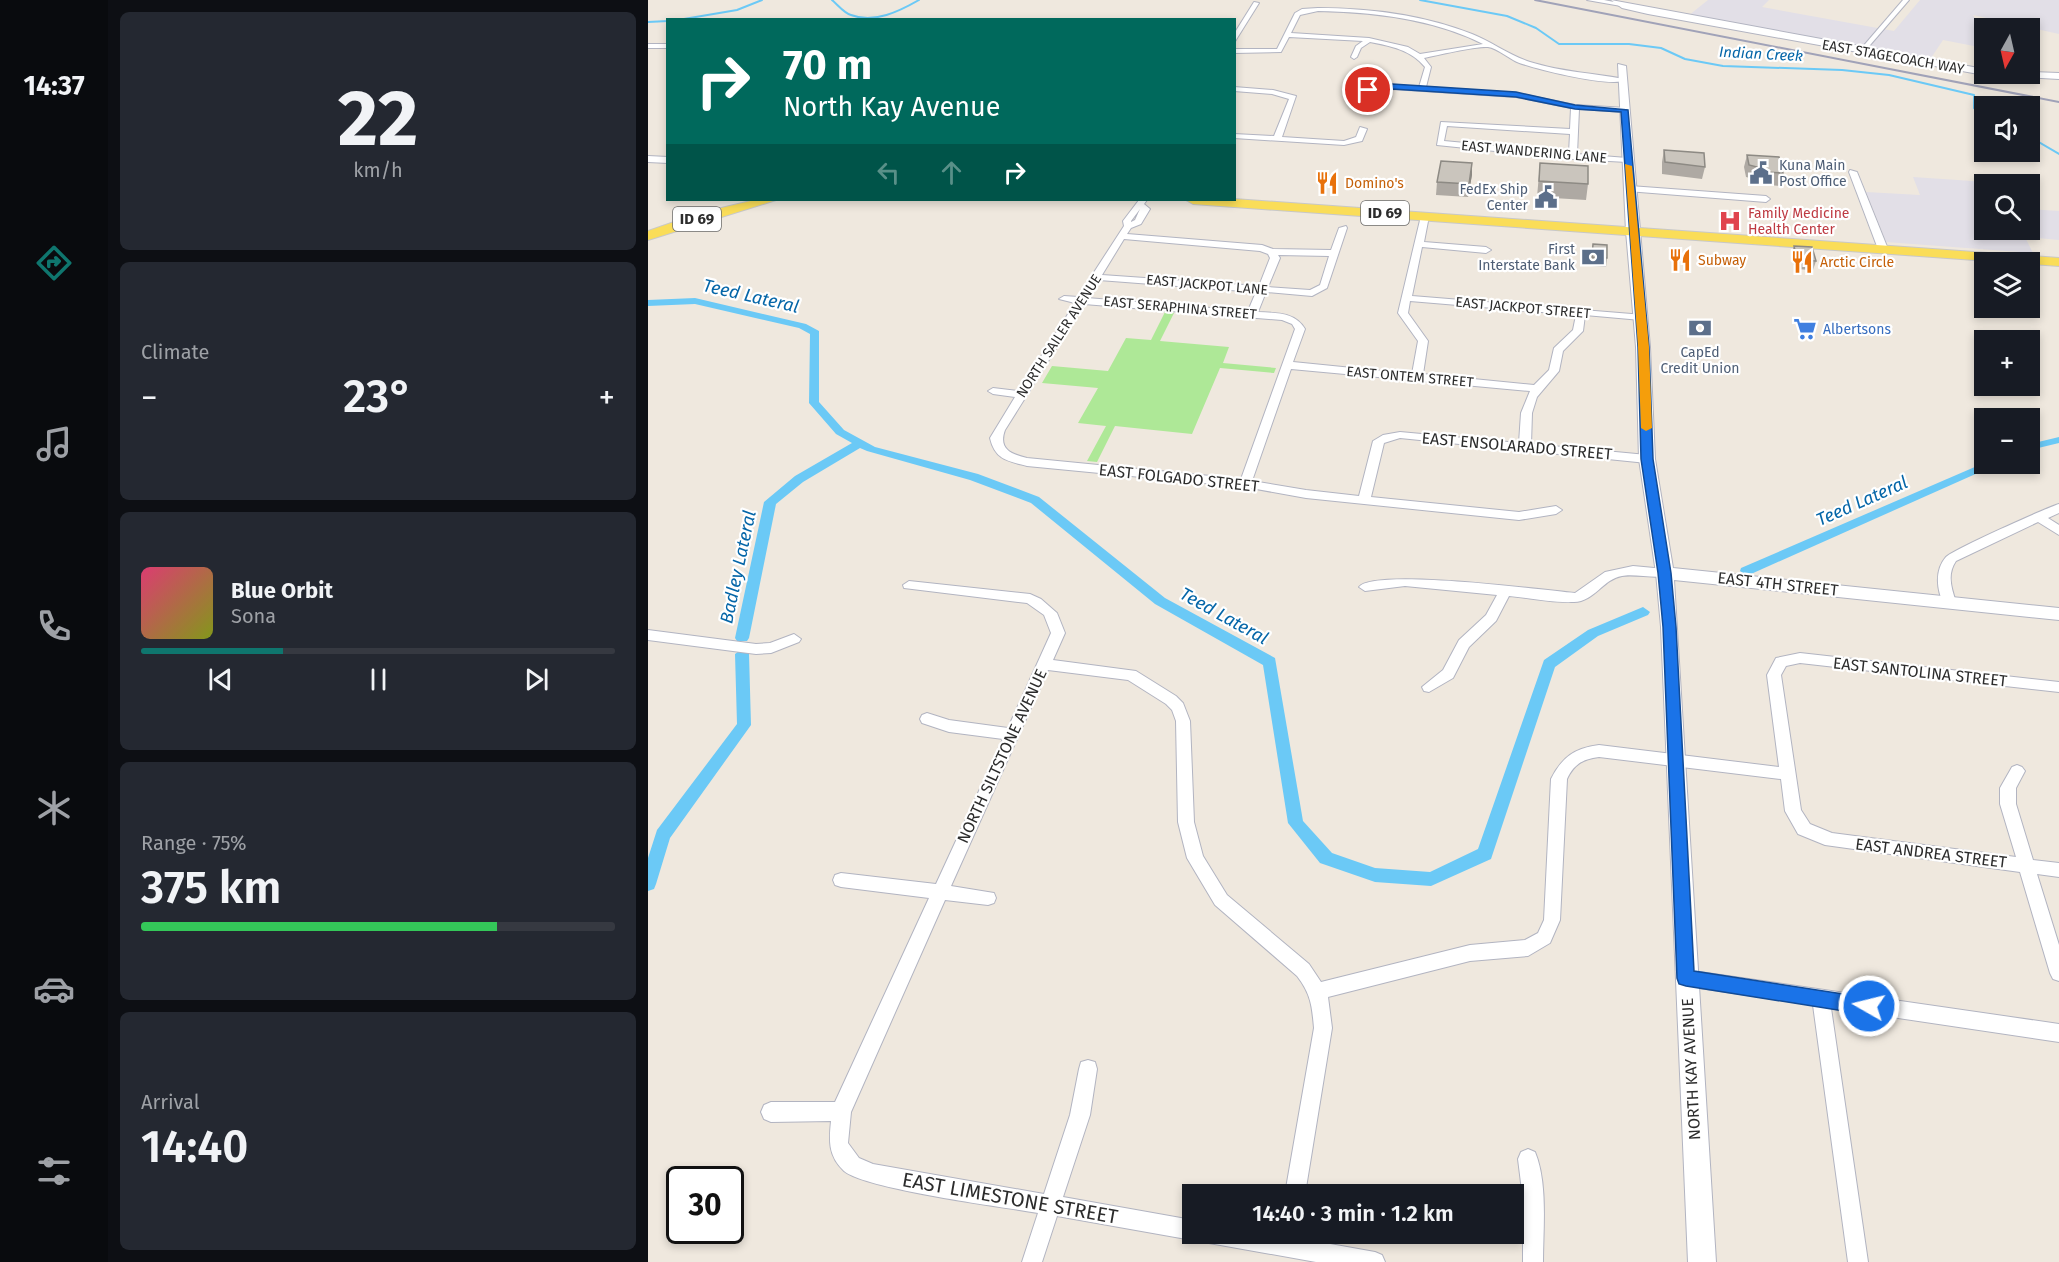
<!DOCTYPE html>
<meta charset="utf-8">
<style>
:root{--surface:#171b24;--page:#242831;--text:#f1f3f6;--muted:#9ea1a6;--line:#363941;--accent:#0f766e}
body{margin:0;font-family:"Fira Sans",sans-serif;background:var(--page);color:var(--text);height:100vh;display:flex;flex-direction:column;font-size:22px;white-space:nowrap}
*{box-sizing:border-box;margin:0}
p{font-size:20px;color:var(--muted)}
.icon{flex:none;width:33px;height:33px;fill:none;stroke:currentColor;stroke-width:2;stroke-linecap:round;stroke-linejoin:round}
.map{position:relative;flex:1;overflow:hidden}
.drawer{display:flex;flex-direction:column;gap:12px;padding:12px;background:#0d0f14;width:540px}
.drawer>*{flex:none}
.guide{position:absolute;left:18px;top:18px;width:570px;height:183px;border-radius:0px;box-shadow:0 3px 9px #0003;background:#00695c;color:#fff;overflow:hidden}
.needle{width:39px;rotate:188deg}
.tools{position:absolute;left:1326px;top:18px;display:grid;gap:12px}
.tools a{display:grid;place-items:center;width:66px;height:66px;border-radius:0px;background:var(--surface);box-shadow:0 3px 9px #0003;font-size:30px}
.speed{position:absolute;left:18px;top:1166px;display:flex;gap:12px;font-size:30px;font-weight:700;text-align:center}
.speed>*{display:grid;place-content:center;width:78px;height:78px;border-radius:50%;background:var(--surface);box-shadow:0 3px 9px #0003;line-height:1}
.speed .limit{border:3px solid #111;border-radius:9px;background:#fff;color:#111}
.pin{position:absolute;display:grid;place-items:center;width:51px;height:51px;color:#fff;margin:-26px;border:3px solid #fff;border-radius:50%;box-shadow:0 2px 6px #0007}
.me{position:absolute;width:66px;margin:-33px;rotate:278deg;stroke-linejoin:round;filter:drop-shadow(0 0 4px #0008)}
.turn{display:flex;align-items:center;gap:21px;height:126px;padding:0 18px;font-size:27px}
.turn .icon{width:78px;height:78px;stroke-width:2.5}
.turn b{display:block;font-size:42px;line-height:51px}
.lanes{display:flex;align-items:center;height:57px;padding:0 18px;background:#0003;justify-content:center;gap:30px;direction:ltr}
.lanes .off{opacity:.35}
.big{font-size:45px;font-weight:600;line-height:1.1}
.drawer .card{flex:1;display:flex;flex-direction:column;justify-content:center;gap:9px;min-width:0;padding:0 21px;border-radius:9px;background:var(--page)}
.drawer .dial{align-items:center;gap:0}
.dial b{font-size:78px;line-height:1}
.song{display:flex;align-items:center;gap:18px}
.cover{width:72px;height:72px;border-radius:9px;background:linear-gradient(135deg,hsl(340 70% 55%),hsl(70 70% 35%))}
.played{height:6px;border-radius:3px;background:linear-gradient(90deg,var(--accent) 30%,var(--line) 30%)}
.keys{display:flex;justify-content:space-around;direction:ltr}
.heat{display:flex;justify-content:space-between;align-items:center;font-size:33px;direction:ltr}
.charge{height:9px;border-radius:4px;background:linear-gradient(90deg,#34c759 75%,var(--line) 0)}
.trip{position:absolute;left:534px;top:1184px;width:342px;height:60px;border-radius:0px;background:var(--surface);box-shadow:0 3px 9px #0003;font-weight:600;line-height:60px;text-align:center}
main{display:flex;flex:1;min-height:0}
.tab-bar{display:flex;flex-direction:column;width:108px;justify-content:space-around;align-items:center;background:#090b0e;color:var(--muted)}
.tab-bar .icon{width:42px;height:42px}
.tab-bar .selected{color:var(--accent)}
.tab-bar b{font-size:27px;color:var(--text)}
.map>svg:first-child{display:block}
.industrial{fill:#e2dfe7}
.green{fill:#aee897}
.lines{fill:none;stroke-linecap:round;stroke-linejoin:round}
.stream{stroke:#6bc9f6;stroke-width:2}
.canal{fill:#6bc9f6;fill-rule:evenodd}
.street-casing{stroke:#b2b4c1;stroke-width:2}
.secondary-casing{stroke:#b2b4c1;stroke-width:2}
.primary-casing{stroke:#c8c8c8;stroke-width:2}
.street{fill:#fff;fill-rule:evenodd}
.secondary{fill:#fff;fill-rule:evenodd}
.primary{fill:#fadd58;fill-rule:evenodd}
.rail{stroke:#a0a2b8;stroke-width:2}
.wall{fill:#aea9a3}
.shaded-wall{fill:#8d8a84}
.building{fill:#cac5bd;stroke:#8d8a84;stroke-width:1.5}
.route{fill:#1a73e8;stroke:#114b97;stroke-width:1.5}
.slow{fill:#f59e0b}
.labels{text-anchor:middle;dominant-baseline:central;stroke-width:4.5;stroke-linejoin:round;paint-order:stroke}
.far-street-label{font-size:14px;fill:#2c2c2c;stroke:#fff}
.far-service-label{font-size:14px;fill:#4e5e75;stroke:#fff;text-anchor:end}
.far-food-label{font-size:14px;fill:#c56008;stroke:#fff;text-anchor:start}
.far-health-label{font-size:14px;fill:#be3a42;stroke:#fff;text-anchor:start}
.far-shop-label{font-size:14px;fill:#366cbe;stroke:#fff;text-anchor:start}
.far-water-label{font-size:15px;font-style:italic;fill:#0566a8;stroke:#fff}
.shield{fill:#fff;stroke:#6b6b6b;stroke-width:1.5}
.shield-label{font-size:15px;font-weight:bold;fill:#2c2c2c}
.street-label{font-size:16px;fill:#2c2c2c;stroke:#fff}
.water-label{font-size:18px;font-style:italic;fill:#0566a8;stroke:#fff}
.near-street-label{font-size:20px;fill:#2c2c2c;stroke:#fff}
</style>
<main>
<nav class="tab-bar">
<b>14:37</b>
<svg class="icon selected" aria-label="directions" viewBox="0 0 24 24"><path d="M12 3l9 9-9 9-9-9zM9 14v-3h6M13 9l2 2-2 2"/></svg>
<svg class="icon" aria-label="music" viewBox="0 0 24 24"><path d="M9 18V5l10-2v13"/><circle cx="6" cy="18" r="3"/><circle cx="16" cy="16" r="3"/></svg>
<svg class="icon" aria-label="phone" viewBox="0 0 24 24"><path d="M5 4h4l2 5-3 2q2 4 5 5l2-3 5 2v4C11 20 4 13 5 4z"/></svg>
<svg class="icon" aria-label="climate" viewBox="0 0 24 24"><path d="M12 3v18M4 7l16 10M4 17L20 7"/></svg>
<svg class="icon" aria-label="car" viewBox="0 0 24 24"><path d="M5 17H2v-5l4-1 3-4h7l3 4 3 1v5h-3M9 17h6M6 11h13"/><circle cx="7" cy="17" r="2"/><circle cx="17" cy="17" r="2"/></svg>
<svg class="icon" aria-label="filters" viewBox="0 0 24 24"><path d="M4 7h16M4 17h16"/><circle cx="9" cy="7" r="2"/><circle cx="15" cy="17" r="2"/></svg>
</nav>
<section class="drawer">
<div class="card dial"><b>22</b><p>km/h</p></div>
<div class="card"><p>Climate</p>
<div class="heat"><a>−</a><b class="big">23°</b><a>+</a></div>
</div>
<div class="card">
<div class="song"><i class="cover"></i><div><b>Blue Orbit</b><p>Sona</p></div></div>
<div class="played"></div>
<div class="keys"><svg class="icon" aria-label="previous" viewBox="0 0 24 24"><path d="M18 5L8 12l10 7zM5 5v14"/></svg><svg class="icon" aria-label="pause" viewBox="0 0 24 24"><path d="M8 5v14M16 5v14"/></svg><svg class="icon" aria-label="next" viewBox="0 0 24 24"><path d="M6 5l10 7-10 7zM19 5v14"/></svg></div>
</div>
<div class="card"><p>Range · 75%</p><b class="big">375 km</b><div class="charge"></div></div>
<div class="card"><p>Arrival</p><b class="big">14:40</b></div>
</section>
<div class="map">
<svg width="1411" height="1262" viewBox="0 0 1411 1262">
<rect width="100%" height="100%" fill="#efe8de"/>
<g class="industrial">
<path d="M1060,0H1121L1114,7L1246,31L1272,0H1411V34L1325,15L1336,32V48L1295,40L1281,61L1040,16Z"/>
<path d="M1265,177L1354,183L1336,184V230H1382V209L1411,211V240L1377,237L1385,253L1238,242L1218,192L1272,195Z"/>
</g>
<path class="green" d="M517,312L526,313L512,341L581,347L575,363L628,368L626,373L572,368L544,434L467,426L449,462L439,461L458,426L430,423L450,388L394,383L404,366L460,371L478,338L503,340Z"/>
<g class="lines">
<g class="stream">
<path d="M184,0C189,4 196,13 203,15C226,24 252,11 271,0"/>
<path d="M772,0L859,16L888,28L911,44H981L1013,48L1037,59L1075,66L1194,70L1241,75L1326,95V108L1336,118"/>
<path d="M30,20L89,10L114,0"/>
<path d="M0,22L20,21"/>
<path d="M1382,137L1411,154"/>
</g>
<g class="canal">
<path d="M47,298L158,324L171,331V402L196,430L227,447L330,474L391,497L517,598L627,658L655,821L684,853L727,868L782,872L830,849L896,660L940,630L995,607L1002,612L1000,615L950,636L907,667L843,859L783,886L727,882L672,863L640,823L615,665L507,604L383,503L322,480L219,451L212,448L155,482L128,504L101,638L99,641H89L87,638L116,502L147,476L204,443L188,434L161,403L162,334L151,328L47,304L0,306V300Z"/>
<path d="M1411,437V443L1382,450V444Z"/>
<path d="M1336,463L1350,464L1103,574L1098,575L1092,571L1093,568Z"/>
<path d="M94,649L101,654L103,725L22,838L8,884L6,889L0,891V858L9,830L89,724L87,654Z"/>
</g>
<g class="street-casing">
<g id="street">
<path d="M939,0H956L976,4L973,6Z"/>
<path d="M1255,0H1261L1216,52H1212V50Z"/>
<path d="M606,2L611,3L586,43V34Z"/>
<path d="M670,8C721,8 776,15 824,34C844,42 861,55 882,62C913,72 945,73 976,79L978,80C963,88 887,69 869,62C860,58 849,48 840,47C830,46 789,55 776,58L783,67L778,87L868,93L927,105L979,108L980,110L976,112L931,109L929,154L979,158L983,160L979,162L925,159L789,145L793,122L922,129L923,108L868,97L744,89L717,92V88L744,85L771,87L777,67C763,50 743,46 722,42L713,48L709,57L706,59L703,57L708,46L715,41L641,37L633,52L586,53V49H629L647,13L654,9ZM670,11C725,12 786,19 835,44L772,54L760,47L721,38L643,33L652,15ZM799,126L922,134L921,153L796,141Z"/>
<rect x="0" y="44" width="20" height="4"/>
<path d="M586,87L625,90L648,96L634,137L696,141L708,137L712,127L719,129L714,141L696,145L586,138V134L626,136L641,99L624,94L586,91Z"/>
<path d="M1202,170L1209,172L1240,249L1238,251L1230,249L1201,172Z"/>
<path d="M982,186L1118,196L1122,199L1118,202L979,191L978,189Z"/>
<path d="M491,200H499L496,204L502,209L493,224L483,228L479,234L614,245L625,249L683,250L691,228L698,226L699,228L679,288L664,296L618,292L610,312C628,313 647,312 657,329L645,362L764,374L770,341L750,313L773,216L777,213L781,216L776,242L838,247L843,250L838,253L774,247L764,296L996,315L998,317L993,320L937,315L935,331L915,351L911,371L889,397L884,413L883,444L999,455L1005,459L999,463L752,438L736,443L723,497L871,512L908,506L914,510L908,514L871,520L658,498L597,487L379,466C360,461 347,460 342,438L367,397L345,394L340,391L345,388L371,391L427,303L411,299L416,296L430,297L476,226L475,221ZM492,209L487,220L483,222V221ZM476,239L612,251L620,254L622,258L611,286L454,275ZM630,255L681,256L672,285L662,290L620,287L632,258ZM451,280L608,292L600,311L439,298ZM762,301L928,315L925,330L906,348L901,370L886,385L775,374L780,341L760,313ZM436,304L634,320L644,324L647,329L593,479L379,458C363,454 350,449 357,430ZM643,369L882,391L873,413L871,443L752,432L735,435L725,441L711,496L658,490L604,481Z"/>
<path d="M1411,504V513L1400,518L1411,525V535L1390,522L1308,561C1299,574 1303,587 1308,602L1306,605H1296C1289,590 1286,571 1298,557C1304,550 1398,508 1411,504Z"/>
<path d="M985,566L1017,569L1023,573C1016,581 987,573 974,576C955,579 946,602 926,602C905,603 882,598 861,596L848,621L821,647L805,678L781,692L776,691L774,687L795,670L811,640L838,615L849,595L757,586L717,591L711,587C726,568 895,590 927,593L957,572Z"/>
<path d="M261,581L382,594L393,599L409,613L417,633L405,660L488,671L528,696L535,703L542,721L546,822L555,856L579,895L661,964L673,982L822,945L877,940L890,933L896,920L903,779C914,757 927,748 951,745L1131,767L1119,675L1128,658L1152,653L1411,682V692L1152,663L1138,666L1133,675L1153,810L1162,824L1184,833L1368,857L1352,804V788L1364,767L1369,765L1374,767L1377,771L1368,788V804L1385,860L1411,863V877L1389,874L1411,945V981L1405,979L1402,973L1372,872L1177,845L1150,834L1137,811L1133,779L951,757C935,759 926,764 919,779L912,920L902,943L880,956L822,961L680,997L684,1028L657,1194H637L666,1028C664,1006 663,994 649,976L567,905L539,858L530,822L528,721L524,710L518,704L480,680L400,670L303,886L346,893L348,898L346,903L340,905L297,900L203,1112L200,1143L211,1158L225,1164L396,1194L422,1115L431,1069L433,1062L440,1060L447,1062L449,1069L442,1115L415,1197L544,1220V1233H620L727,1252L734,1255L737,1262H668L561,1243L554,1240L552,1236L544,1240L409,1216L394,1262H374L390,1213C355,1207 217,1189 196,1171C180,1156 181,1141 183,1121L123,1122L116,1119L113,1112L116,1105L123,1102H187L281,898L193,887L187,885L185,880L187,875L193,873L288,884L355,739L301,732L274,723L272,719L274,715L279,713L301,720L360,728L403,633L396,615L379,603L256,588L255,585Z"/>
<path d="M0,630L108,644L122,643L146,634L153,639L151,642L123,653L108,654L0,640Z"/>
<path d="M1038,970L1411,1024V1042L1183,1008L1220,1262H1200L1165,1005L1038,986L1032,984L1029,978L1032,972Z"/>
<path d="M880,1149L887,1152C900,1183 895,1229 895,1262H875V1199L870,1159L873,1152Z"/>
</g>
</g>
<g class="secondary-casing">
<g id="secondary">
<path d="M963,0L1336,69V74H1340L1336,75L1000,14L974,8Z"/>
<path d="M970,64L978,66L1002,347L1007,459L1025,568L1411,608V620L1026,580L1068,1262H1040L1013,627L1008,573L991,459L988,347L978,231Z"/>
<path d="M1382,72L1411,73V79L1372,77L1367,74Z"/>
<path d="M0,156L20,157V163L0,162Z"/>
</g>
</g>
<g class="primary-casing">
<g id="primary">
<path d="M586,199L1411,258V266L545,204L538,200Z"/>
<path d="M107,200H128L0,240V231L52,213Z"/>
</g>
</g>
<use href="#street" class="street"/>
<use href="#secondary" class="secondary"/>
<use href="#primary" class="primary"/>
<path class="rail" d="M887,0L1411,102"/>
</g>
<g class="wall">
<path d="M1016,150L1057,167L1054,179L1014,174V162Z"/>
<path d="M1099,155L1135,173L1132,186L1110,184V180L1098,177L1096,167Z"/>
<path d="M892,163L940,184L938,200L889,197Z"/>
<path d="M824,175L820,197L788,195L789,182Z"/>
<path d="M945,244L959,258L958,267L943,266Z"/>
<path d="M1146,246L1168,261L1165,270L1147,269L1143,255Z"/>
</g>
<path class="shaded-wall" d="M824,163V175L820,197L821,184Z"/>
<g class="building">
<path d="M1016,150L1056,153L1057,167L1017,162Z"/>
<path d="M1099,155L1131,157L1135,173L1114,172L1113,168L1101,165Z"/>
<path d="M793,161L824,163L821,184L789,182Z"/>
<path d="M892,163L940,166V184L891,181Z"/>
<path d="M945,244L959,245V258L944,257Z"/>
<path d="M1146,246L1164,247L1168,261L1149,260Z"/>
</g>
<path class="route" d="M744,84L868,92L927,105L980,110L1001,347L1005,459L1023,573L1028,627L1046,971L1221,998L1227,1000L1230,1006L1227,1012L1221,1015L1038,986L1031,984L1029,978L1015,627L1010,573L993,459L990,347L973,112L927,109L868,97L744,89L720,92L716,90Z"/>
<path class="slow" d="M977,164L984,166L1001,347L1004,428L998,431L993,428L990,347Z"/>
<defs>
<g id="civic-bare" transform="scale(1.8)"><path d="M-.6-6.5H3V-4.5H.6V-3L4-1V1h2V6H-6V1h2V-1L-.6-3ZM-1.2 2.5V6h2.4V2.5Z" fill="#5c6f8a" stroke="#fff" stroke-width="2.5" paint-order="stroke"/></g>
<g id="restaurant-bare" transform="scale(1.8)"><path d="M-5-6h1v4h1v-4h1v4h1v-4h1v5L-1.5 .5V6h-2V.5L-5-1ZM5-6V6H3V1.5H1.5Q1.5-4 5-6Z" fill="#e8710a" stroke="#fff" stroke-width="2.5" paint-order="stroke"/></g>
<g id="hospital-bare" transform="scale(1.8)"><path d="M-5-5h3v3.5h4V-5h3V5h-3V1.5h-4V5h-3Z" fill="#e0444e" stroke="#fff" stroke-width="2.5" paint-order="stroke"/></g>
<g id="bank-bare" transform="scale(1.8)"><path d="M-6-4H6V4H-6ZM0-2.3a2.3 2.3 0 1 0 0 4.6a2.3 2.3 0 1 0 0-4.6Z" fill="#5c6f8a" stroke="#fff" stroke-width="2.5" paint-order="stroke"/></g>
<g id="supermarket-bare" transform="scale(1.8)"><path d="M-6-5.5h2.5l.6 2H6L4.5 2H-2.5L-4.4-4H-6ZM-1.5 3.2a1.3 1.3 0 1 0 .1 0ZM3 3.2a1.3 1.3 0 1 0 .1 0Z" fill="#3f7fe0" stroke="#fff" stroke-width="2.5" paint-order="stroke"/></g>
</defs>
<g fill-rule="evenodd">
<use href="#civic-bare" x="1113" y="173"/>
<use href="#restaurant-bare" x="679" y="183"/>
<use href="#civic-bare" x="898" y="197"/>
<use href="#hospital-bare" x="1082" y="221"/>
<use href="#bank-bare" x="945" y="257"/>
<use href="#restaurant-bare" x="1032" y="260"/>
<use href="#restaurant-bare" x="1154" y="262"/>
<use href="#bank-bare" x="1052" y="328"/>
<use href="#supermarket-bare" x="1157" y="329"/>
</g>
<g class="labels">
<g class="far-street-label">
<text transform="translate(1245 57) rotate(10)">EAST STAGECOACH WAY</text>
<text transform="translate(886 152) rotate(5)">EAST WANDERING LANE</text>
<text transform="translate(559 285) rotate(5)">EAST JACKPOT LANE</text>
<text transform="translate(532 308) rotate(5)">EAST SERAPHINA STREET</text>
<text transform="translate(875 308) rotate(5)">EAST JACKPOT STREET</text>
<text transform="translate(411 336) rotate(-57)">NORTH SAILER AVENUE</text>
<text transform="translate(762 377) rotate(5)">EAST ONTEM STREET</text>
</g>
<g class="far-service-label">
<text x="1131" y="165" text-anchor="start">Kuna Main<tspan x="1131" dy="16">Post Office</tspan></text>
<text x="880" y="189">FedEx Ship<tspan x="880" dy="16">Center</tspan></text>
<text x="927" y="249">First<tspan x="927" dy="16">Interstate Bank</tspan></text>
<text x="1052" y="352" text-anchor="middle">CapEd<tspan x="1052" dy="16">Credit Union</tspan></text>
</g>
<g class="far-food-label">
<text x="697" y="183">Domino's</text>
<text x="1050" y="260">Subway</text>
<text x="1172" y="262">Arctic Circle</text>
</g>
<g class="far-health-label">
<text x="1100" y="213">Family Medicine<tspan x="1100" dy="16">Health Center</tspan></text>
</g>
<g class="far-shop-label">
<text x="1175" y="329">Albertsons</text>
</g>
<g class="far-water-label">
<text transform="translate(1113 54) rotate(3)">Indian Creek</text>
</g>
<g class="shield">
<rect x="713" y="201" width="48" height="24" rx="4.5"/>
<rect x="25" y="207" width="48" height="24" rx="4.5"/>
</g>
<g class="shield-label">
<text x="737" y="213">ID 69</text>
<text x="49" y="219">ID 69</text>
</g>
<g class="street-label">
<text transform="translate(869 446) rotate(5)">EAST ENSOLARADO STREET</text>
<text transform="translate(531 478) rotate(6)">EAST FOLGADO STREET</text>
<text transform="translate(1130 584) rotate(6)">EAST 4TH STREET</text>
<text transform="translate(1272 672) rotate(6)">EAST SANTOLINA STREET</text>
<text transform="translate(354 756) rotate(-65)">NORTH SILTSTONE AVENUE</text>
<text transform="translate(1283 853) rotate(7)">EAST ANDREA STREET</text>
<text transform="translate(1043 1069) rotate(-93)">NORTH KAY AVENUE</text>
</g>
<g class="water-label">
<text transform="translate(103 296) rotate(13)">Teed Lateral</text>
<text transform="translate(1214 501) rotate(-24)">Teed Lateral</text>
<text transform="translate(90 567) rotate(-78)">Badley Lateral</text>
<text transform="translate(576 616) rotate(29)">Teed Lateral</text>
</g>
<g class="near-street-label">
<text transform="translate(362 1198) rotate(10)">EAST LIMESTONE STREET</text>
</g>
</g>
</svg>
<div class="tools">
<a><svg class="needle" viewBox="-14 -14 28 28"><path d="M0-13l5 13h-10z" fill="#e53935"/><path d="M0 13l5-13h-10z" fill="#9ea1a6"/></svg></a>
<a><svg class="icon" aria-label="sound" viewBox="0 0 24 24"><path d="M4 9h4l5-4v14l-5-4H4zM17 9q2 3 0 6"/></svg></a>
<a><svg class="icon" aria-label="search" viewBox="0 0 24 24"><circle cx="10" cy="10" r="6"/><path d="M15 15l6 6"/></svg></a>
<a><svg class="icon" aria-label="layers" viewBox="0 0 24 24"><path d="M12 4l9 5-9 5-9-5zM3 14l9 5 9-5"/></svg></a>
<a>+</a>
<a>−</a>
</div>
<div class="speed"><div class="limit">30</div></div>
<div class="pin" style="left:720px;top:90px;background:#d93025"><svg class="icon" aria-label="arrive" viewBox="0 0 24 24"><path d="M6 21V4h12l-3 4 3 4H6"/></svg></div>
<svg class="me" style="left:1221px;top:1006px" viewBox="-20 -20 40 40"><circle r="17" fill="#1a73e8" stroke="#fff" stroke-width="3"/><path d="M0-11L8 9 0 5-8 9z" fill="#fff"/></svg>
<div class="trip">14:40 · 3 min · 1.2 km</div>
<div class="guide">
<div class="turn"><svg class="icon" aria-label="right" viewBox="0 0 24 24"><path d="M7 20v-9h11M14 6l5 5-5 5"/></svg><div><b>70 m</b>North Kay Avenue</div></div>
<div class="lanes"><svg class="icon off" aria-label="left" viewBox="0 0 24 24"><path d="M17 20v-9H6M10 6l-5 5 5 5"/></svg><svg class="icon off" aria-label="ahead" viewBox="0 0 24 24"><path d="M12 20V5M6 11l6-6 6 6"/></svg><svg class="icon" aria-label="right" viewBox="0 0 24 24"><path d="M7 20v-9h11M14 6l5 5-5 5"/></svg></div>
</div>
</div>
</main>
